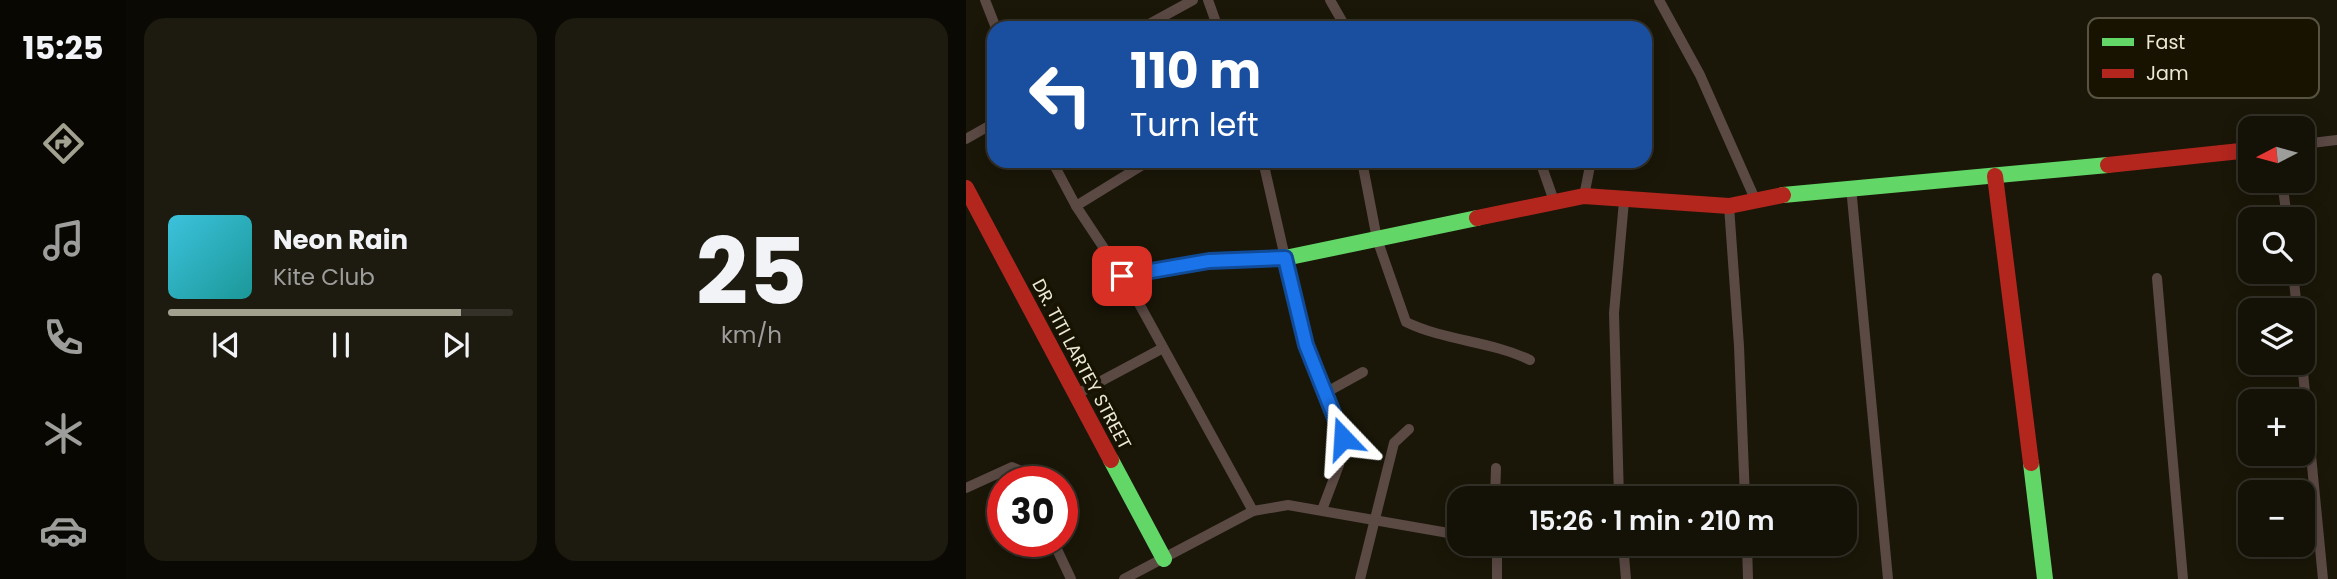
<!DOCTYPE html>
<meta charset="utf-8">
<style>
:root{--surface:#141106;--page:#1d1a10;--text:#f1f3f6;--muted:#9d9d9b;--line:#333128;--accent:#a2a08f}
body{margin:0;font-family:Poppins,sans-serif;background:var(--page);color:var(--text);height:100vh;display:flex;flex-direction:column;font-size:26px;white-space:nowrap}
*{box-sizing:border-box;margin:0}
p{font-size:23px;color:var(--muted)}
.icon{flex:none;width:38px;height:38px;fill:none;stroke:currentColor;stroke-width:2;stroke-linecap:round;stroke-linejoin:round}
.map{position:relative;flex:1;overflow:hidden}
.side{display:flex;flex-direction:column;gap:18px;padding:18px;background:#0b0903;width:840px}
.side>*{flex:none}
.banner{position:absolute;left:21px;top:21px;width:665px;height:147px;border-radius:21px;box-shadow:0 4px 18px #0003,0 0 0 2px var(--line);background:#1a4fa0;color:#fff;overflow:hidden}
.needle{width:46px;rotate:264deg}
.fabs{position:absolute;left:1272px;top:116px;display:grid;gap:14px}
.fabs a{display:grid;place-items:center;width:77px;height:77px;border-radius:14px;background:var(--surface);box-shadow:0 4px 18px #0003,0 0 0 2px var(--line);font-size:35px}
.speed{position:absolute;left:21px;top:466px;display:flex;gap:14px;font-size:35px;font-weight:700;text-align:center}
.speed>*{display:grid;place-content:center;width:91px;height:91px;border-radius:50%;background:var(--surface);box-shadow:0 4px 18px #0003,0 0 0 2px var(--line);line-height:1}
.speed .limit{border:10px solid #d22;background:#fff;color:#111}
.pin{position:absolute;display:grid;place-items:center;width:60px;height:60px;color:#fff;margin:-30px;border-radius:14px;box-shadow:0 4px 10px #0006}
.me{position:absolute;width:77px;margin:-38px;rotate:340deg;stroke-linejoin:round;filter:drop-shadow(0 0 5px #0008)}
.turn{display:flex;align-items:center;gap:24px;height:147px;padding:0 28px;font-size:32px}
.turn .icon{width:91px;height:91px;stroke-width:2.5}
.turn b{display:block;font-size:49px;line-height:60px}
.side .tile{flex:1;display:flex;flex-direction:column;justify-content:center;gap:10px;min-width:0;padding:0 24px;border-radius:21px;background:var(--page)}
.side .dial{align-items:center;gap:0}
.dial b{font-size:91px;line-height:1}
.song{display:flex;align-items:center;gap:21px}
.cover{width:84px;height:84px;border-radius:10px;background:linear-gradient(135deg,hsl(190 70% 55%),hsl(180 70% 35%))}
.played{height:7px;border-radius:4px;background:linear-gradient(90deg,var(--accent) 85%,var(--line) 85%)}
.keys{display:flex;justify-content:space-around;direction:ltr}
.side .tiles{flex:1;display:grid;gap:18px;grid-template-columns:repeat(2,1fr)}
.trip{position:absolute;left:481px;top:486px;width:410px;height:70px;border-radius:21px;background:var(--surface);box-shadow:0 4px 18px #0003,0 0 0 2px var(--line);font-weight:600;line-height:70px;text-align:center}
main{display:flex;flex:1;min-height:0}
.dock{display:flex;flex-direction:column;width:126px;justify-content:space-around;align-items:center;background:#080702;color:var(--muted)}
.dock .icon{width:49px;height:49px}
.dock .active{color:var(--accent)}
.dock b{font-size:32px;color:var(--text)}
.map>svg:first-child{display:block}
.lines{fill:none;stroke-linecap:round;stroke-linejoin:round}
.street{stroke:#5b4944;stroke-width:10}
.fast{stroke:#63d668;stroke-width:16}
.jam{stroke:#b3261e;stroke-width:16}
.route-casing{stroke:#114b97;stroke-width:18}
.route{stroke:#1a73e8;stroke-width:12}
.labels{text-anchor:middle;dominant-baseline:central;stroke-width:7;stroke-linejoin:round;paint-order:stroke}
.street-label{font-size:18px;fill:#ece9d7;stroke:#171300}
.key{fill:#171300;stroke:#575340;stroke-width:2}
.key-label{font-size:19px;fill:#ece9d7}
</style>
<main>
<nav class="dock">
<b>15:25</b>
<svg class="icon active" aria-label="directions" viewBox="0 0 24 24"><path d="M12 3l9 9-9 9-9-9zM9 14v-3h6M13 9l2 2-2 2"/></svg>
<svg class="icon" aria-label="music" viewBox="0 0 24 24"><path d="M9 18V5l10-2v13"/><circle cx="6" cy="18" r="3"/><circle cx="16" cy="16" r="3"/></svg>
<svg class="icon" aria-label="phone" viewBox="0 0 24 24"><path d="M5 4h4l2 5-3 2q2 4 5 5l2-3 5 2v4C11 20 4 13 5 4z"/></svg>
<svg class="icon" aria-label="climate" viewBox="0 0 24 24"><path d="M12 3v18M4 7l16 10M4 17L20 7"/></svg>
<svg class="icon" aria-label="car" viewBox="0 0 24 24"><path d="M5 17H2v-5l4-1 3-4h7l3 4 3 1v5h-3M9 17h6M6 11h13"/><circle cx="7" cy="17" r="2"/><circle cx="17" cy="17" r="2"/></svg>
</nav>
<section class="side">
<div class="tiles">
<div class="tile">
<div class="song"><i class="cover"></i><div><b>Neon Rain</b><p>Kite Club</p></div></div>
<div class="played"></div>
<div class="keys"><svg class="icon" aria-label="previous" viewBox="0 0 24 24"><path d="M18 5L8 12l10 7zM5 5v14"/></svg><svg class="icon" aria-label="pause" viewBox="0 0 24 24"><path d="M8 5v14M16 5v14"/></svg><svg class="icon" aria-label="next" viewBox="0 0 24 24"><path d="M6 5l10 7-10 7zM19 5v14"/></svg></div>
</div>
<div class="tile dial"><b>25</b><p>km/h</p></div>
</div>
</section>
<div class="map">
<svg width="1371" height="579" viewBox="0 0 1371 579">
<rect width="100%" height="100%" fill="#1a1708"/>
<g class="lines">
<g class="street">
<path d="M19,0L30,28"/>
<path d="M242,0L252,28"/>
<path d="M364,0L380,28"/>
<path d="M693,0L734,75L789,199"/>
<path d="M176,28L227,0"/>
<path d="M0,139L28,123"/>
<path d="M1337,144L1371,140"/>
<path d="M86,161L110,206L165,289L287,511"/>
<path d="M297,161L339,345L377,438L373,465L356,510"/>
<path d="M396,161L411,239L440,322C479,341 525,341 564,360"/>
<path d="M574,161L588,201"/>
<path d="M1316,180L1321,219"/>
<path d="M885,187L922,579"/>
<path d="M618,196L625,161"/>
<path d="M110,206L183,161"/>
<path d="M763,206L773,346L779,499"/>
<path d="M1327,271L1331,310"/>
<path d="M1191,278L1217,579"/>
<path d="M1336,362L1357,579"/>
<path d="M359,393L397,372"/>
<path d="M111,394L197,348"/>
<path d="M0,488L46,467L53,470L60,481"/>
<path d="M529,499L530,468"/>
<path d="M653,499L648,313L658,201"/>
<path d="M757,499L779,496"/>
<path d="M87,541L105,579"/>
<path d="M657,544L660,579"/>
<path d="M781,544L782,579"/>
<path d="M158,579L287,511L322,505L494,535"/>
<path d="M394,579L428,443L443,429"/>
<path d="M531,579V544"/>
</g>
<g class="fast">
<path d="M817,195L1142,165"/>
<path d="M156,276L243,261L319,258L511,218"/>
<path d="M145,460L198,559"/>
<path d="M1065,463L1079,579"/>
</g>
<g class="jam">
<path d="M1142,165L1284,150"/>
<path d="M1029,176L1065,463"/>
<path d="M0,188L145,460"/>
<path d="M511,218L618,196L763,206L817,195"/>
</g>
</g>
<g class="lines">
<g class="route-casing">
<path id="route" d="M156,276L243,261L319,258L340,345L377,438"/>
</g>
<use href="#route" class="route"/>
</g>
<g class="labels">
<g class="street-label">
<text transform="translate(116 364) rotate(62)">DR. TITI LARTEY STREET</text>
</g>
</g>
<rect x="1122" y="18" width="231" height="80" rx="10" class="key"/>
<rect x="1136" y="38" width="32" height="8" fill="#63d668"/>
<rect x="1136" y="69" width="32" height="9" fill="#b3261e"/>
<g class="key-label">
<text x="1180" y="49">Fast</text>
<text x="1180" y="80">Jam</text>
</g>
</svg>
<div class="fabs">
<a><svg class="needle" viewBox="-14 -14 28 28"><path d="M0-13l5 13h-10z" fill="#e53935"/><path d="M0 13l5-13h-10z" fill="#9d9d9b"/></svg></a>
<a><svg class="icon" aria-label="search" viewBox="0 0 24 24"><circle cx="10" cy="10" r="6"/><path d="M15 15l6 6"/></svg></a>
<a><svg class="icon" aria-label="layers" viewBox="0 0 24 24"><path d="M12 4l9 5-9 5-9-5zM3 14l9 5 9-5"/></svg></a>
<a>+</a>
<a>−</a>
</div>
<div class="speed"><div class="limit">30</div></div>
<div class="pin" style="left:156px;top:276px;background:#d93025"><svg class="icon" aria-label="arrive" viewBox="0 0 24 24"><path d="M6 21V4h12l-3 4 3 4H6"/></svg></div>
<svg class="me" style="left:377px;top:438px" viewBox="-20 -20 40 40"><path d="M0-17L14 15 0 8-14 15z" fill="#1a73e8" stroke="#fff" stroke-width="4"/></svg>
<div class="trip">15:26 · 1 min · 210 m</div>
<div class="banner">
<div class="turn"><svg class="icon" aria-label="left" viewBox="0 0 24 24"><path d="M17 20v-9H6M10 6l-5 5 5 5"/></svg><div><b>110 m</b>Turn left</div></div>
</div>
</div>
</main>
